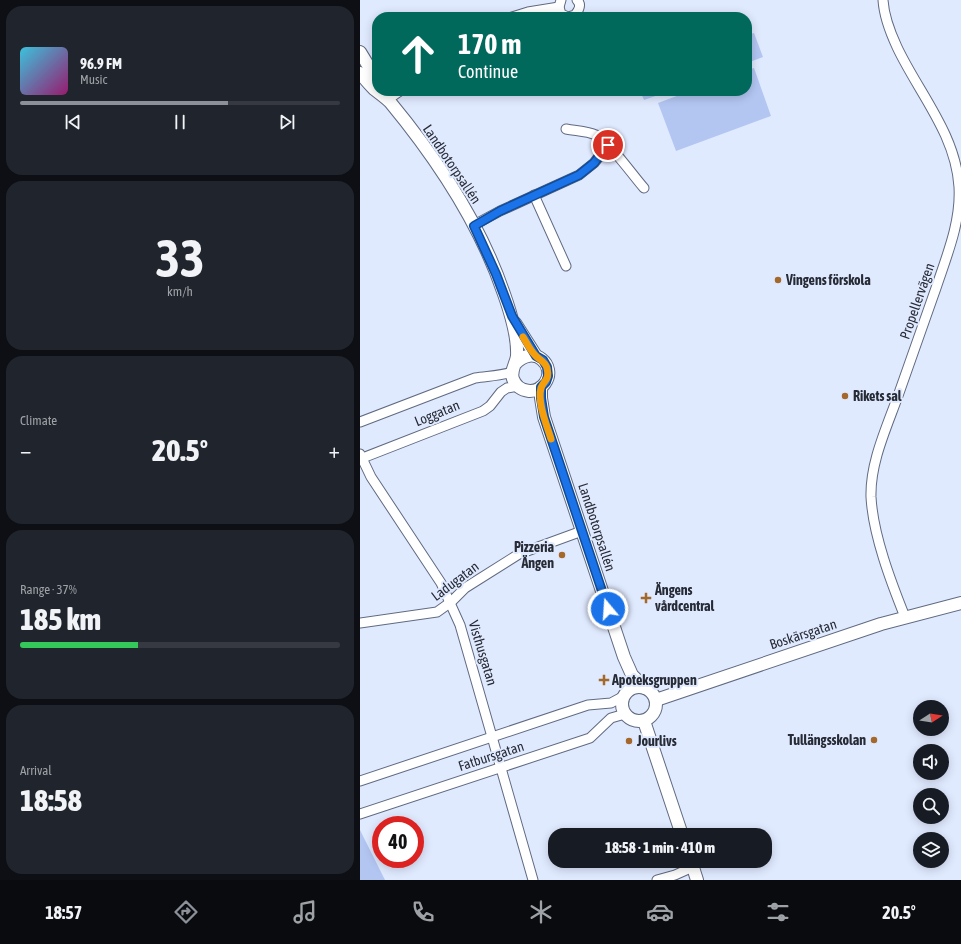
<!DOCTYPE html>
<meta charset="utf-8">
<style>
:root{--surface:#171b24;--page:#20242c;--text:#f1f3f6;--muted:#9ea1a6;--line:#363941;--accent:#8c9099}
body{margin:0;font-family:"Asap Condensed",sans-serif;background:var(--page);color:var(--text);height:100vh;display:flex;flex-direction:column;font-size:15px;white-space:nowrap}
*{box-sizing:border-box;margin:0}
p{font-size:13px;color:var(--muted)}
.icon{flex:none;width:22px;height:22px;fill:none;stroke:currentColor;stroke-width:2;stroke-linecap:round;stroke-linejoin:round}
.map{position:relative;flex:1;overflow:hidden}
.drawer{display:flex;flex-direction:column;gap:6px;padding:6px;background:#0d0f14;width:360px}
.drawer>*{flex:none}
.top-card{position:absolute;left:12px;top:12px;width:380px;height:84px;border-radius:16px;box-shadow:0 2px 10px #0003;background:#00695c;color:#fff;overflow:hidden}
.needle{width:26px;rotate:78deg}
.fabs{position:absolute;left:553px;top:700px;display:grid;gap:8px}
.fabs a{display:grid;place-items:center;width:36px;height:36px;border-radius:50%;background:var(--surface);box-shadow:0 2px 10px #0003;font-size:20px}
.speed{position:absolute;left:12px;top:816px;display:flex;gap:8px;font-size:20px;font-weight:700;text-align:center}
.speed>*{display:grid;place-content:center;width:52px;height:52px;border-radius:50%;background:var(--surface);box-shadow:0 2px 10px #0003;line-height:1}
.speed .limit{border:6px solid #d22;background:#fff;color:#111}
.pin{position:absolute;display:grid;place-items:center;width:34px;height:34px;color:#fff;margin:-17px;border:2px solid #fff;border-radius:50%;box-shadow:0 1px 4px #0007}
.me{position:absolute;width:44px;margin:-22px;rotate:342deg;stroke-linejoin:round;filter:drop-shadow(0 0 3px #0008)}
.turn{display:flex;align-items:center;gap:14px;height:84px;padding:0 20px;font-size:18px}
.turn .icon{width:52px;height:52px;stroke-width:2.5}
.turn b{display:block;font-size:28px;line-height:34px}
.big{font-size:30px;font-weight:800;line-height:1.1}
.drawer .widget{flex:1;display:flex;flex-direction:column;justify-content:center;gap:6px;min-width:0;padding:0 14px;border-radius:16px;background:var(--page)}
.drawer .dial{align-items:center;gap:0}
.dial b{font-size:52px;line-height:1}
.song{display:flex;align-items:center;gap:12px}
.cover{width:48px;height:48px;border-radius:6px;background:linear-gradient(135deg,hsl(190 70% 55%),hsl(320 70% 35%))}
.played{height:4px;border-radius:2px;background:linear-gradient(90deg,var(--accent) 65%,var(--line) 65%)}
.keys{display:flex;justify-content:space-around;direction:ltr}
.heat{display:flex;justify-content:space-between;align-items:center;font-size:22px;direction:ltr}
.charge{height:6px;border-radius:3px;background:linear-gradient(90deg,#34c759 37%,var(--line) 0)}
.trip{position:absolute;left:188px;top:828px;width:224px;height:40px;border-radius:16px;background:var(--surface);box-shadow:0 2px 10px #0003;font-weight:800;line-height:40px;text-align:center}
.menu{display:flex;height:64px;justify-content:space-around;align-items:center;background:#090b0e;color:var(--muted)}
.menu .icon{width:28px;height:28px}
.menu .active{color:var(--accent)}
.menu b{font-size:18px;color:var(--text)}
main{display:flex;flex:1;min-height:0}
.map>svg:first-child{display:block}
.green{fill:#b3c6f2}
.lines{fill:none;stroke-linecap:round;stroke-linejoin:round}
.street-casing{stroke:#606a80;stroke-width:11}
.secondary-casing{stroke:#606a80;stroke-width:14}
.street{stroke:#fff;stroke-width:9}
.secondary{stroke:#fff;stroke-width:12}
.route-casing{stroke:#114b97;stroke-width:10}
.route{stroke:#1a73e8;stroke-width:7}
.slow{stroke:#f59e0b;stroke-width:7}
.poi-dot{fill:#a4682b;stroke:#e0eaff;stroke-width:1.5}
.labels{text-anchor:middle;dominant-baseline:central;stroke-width:4;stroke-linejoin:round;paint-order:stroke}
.street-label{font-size:14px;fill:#272b35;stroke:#e0eaff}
.poi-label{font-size:14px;font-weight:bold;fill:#272b35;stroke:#e0eaff;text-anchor:start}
</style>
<main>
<section class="drawer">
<div class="widget">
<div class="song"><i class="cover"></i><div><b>96.9 FM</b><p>Music</p></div></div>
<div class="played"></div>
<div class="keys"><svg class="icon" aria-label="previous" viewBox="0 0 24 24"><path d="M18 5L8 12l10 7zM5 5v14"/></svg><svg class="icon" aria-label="pause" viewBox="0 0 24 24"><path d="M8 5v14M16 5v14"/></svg><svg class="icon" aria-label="next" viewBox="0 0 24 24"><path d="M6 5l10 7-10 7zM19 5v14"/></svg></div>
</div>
<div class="widget dial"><b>33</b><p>km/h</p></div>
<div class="widget"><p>Climate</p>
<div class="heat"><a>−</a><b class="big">20.5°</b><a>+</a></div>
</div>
<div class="widget"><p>Range · 37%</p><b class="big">185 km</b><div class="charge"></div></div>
<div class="widget"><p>Arrival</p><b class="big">18:58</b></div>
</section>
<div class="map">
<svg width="601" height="880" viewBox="0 0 601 880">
<rect width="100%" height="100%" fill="#e0eaff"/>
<g class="green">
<path d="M394,33L403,57L387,63V35Z"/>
<path d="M394,68L411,116L316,151L298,103L330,91H387V70Z"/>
<path d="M280,91H310L284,100Z"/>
<path d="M0,830L25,880H0Z"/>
</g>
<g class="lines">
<g class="street-casing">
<g id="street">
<path d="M201,0L199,7L201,14L208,17L215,15C219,10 222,5 217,0"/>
<path d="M523,0C524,17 530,32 537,47C558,92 596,134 599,187C601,222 587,255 576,288C564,323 551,358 539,393C527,427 510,462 511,497C513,535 531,582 545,617"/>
<path d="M152,17L168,12L199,7"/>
<path d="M27,100L40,91"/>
<path d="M206,129C216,131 227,131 236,135C248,140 274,177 284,188"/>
<path d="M174,195L206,266"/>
<path d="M114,225L140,211L219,175L234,163L248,145"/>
<path d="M0,422L115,378C128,376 140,376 152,372"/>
<path d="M0,454L11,477L81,583L100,625L173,880"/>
<path d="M0,459L123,411L130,406L141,392L147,388L158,386"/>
<path d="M0,623L77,612L91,602L105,588L159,554L222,531"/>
<path d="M0,781L228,705L251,703L264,696"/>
<path d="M0,814L230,738L251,718L265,714"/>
<path d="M297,880L315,875L333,867"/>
</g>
</g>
<g class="secondary-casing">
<g id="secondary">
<path d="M0,52L17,80"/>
<path d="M0,73C4,78 9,84 14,89C19,93 25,97 30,102C78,160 120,223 144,294C150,311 158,338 157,356C156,364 150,371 153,379C158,393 177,395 185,383C197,366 174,343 155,364"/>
<path d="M155,323L176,356"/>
<path d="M181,387V398L184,417L264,657L272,675L285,688"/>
<circle cx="279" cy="704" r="17"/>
<path d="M296,700L521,624L601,603"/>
<path d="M284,721L322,835"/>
<path d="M331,861L337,880"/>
</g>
</g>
<use href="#street" class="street"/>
<use href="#secondary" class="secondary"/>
</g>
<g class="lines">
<g class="route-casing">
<path id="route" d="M248,145L234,163L219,175L140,211L114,226L136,274L152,316L176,356L183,360L187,367L188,376L186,382L181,387V398L184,417L248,609"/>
</g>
<use href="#route" class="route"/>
<path class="slow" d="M163,337C167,343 170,350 175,355C179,360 185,361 187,368C190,380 184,380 181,388C177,402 187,426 191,439"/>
</g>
<g class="poi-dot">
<circle cx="418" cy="280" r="4"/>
<circle cx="485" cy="396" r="4"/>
<circle cx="202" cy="555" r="4"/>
<path d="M284 592h4v4h4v4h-4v4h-4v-4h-4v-4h4z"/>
<path d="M242 674h4v4h4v4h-4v4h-4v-4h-4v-4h4z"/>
<circle cx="514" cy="740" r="4"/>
<circle cx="269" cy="741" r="4"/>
</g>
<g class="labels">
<g class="street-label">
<text transform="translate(92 164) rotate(56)">Landbotorpsallén</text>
<text transform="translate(557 301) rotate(-71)">Propellervägen</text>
<text transform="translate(77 413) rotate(-22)">Loggatan</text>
<text transform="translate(237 527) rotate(72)">Landbotorpsallén</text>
<text transform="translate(95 581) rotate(-37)">Ladugatan</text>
<text transform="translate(443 634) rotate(-18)">Boskärsgatan</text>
<text transform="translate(123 653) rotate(73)">Visthusgatan</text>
<text transform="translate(131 756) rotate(-18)">Fatbursgatan</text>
</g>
<g class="poi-label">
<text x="426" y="280">Vingens förskola</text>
<text x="493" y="396">Rikets sal</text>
<text x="194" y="547" text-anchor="end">Pizzeria<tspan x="194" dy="16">Ängen</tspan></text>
<text x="295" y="590">Ängens<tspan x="295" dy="16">vårdcentral</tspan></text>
<text x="252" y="680">Apoteksgruppen</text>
<text x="506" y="740" text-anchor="end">Tullängsskolan</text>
<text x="277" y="741">Jourlivs</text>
</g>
</g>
</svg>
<div class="fabs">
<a><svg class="needle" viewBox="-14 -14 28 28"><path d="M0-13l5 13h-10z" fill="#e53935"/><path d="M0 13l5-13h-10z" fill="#9ea1a6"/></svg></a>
<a><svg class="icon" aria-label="sound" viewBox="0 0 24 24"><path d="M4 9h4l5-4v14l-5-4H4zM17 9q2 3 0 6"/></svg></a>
<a><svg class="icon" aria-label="search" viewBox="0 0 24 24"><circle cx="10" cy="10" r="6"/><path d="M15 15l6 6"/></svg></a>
<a><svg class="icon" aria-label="layers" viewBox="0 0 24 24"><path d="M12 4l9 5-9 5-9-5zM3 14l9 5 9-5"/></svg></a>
</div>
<div class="speed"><div class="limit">40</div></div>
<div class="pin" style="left:248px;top:145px;background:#d93025"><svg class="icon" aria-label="arrive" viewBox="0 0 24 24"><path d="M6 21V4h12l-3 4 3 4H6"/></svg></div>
<svg class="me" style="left:248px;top:609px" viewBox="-20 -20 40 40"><circle r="17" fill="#1a73e8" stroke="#fff" stroke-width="3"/><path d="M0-11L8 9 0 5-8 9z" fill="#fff"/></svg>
<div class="trip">18:58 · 1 min · 410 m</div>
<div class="top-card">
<div class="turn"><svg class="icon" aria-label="ahead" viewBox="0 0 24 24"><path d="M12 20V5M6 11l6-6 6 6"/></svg><div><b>170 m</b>Continue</div></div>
</div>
</div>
</main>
<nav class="menu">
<b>18:57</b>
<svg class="icon active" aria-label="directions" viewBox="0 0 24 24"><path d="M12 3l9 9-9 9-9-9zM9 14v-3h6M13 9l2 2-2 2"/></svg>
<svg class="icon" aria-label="music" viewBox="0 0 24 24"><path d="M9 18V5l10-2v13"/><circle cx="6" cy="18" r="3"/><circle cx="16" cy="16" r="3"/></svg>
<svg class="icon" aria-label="phone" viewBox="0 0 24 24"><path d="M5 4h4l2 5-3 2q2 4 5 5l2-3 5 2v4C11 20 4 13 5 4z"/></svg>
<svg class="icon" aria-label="climate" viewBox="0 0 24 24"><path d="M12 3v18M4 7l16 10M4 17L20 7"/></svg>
<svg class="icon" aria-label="car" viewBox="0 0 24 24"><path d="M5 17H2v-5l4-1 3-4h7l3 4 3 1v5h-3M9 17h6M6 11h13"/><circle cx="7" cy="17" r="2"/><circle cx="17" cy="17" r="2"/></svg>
<svg class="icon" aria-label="filters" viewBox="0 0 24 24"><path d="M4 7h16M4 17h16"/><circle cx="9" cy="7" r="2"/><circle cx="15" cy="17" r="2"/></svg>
<b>20.5°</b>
</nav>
